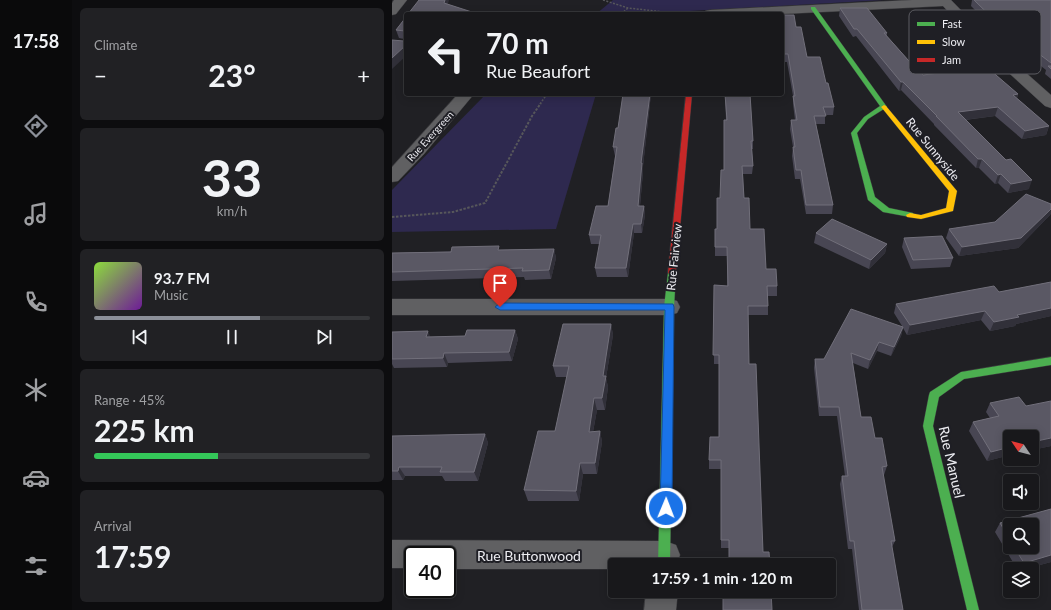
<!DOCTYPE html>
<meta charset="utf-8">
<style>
:root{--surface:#18181b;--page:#212124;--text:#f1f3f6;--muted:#9fa0a3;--line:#36373a;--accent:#8c9099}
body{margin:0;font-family:Lato,sans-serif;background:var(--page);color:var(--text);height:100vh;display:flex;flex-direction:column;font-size:15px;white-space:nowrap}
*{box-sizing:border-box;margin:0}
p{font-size:13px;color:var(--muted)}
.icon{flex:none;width:22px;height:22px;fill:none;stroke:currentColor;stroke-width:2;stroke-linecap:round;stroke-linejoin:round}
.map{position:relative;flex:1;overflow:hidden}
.side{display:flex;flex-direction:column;gap:8px;padding:8px;background:#0d0d0f;width:320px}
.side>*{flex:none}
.top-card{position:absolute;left:12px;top:12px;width:380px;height:84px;border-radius:4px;box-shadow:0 2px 10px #0003,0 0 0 1px var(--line);background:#18181b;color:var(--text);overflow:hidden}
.needle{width:26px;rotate:305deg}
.buttons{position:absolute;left:611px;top:430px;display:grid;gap:8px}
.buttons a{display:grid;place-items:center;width:36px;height:36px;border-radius:4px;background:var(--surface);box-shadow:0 2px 10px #0003,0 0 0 1px var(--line);font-size:20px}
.speed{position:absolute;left:12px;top:546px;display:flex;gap:8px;font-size:20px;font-weight:700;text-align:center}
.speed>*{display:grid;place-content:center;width:52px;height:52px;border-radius:50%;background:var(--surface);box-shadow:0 2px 10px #0003,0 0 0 1px var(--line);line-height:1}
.speed .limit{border:2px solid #111;border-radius:6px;background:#fff;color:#111}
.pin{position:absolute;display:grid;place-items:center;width:34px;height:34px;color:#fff;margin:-41px -17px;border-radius:50% 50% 50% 0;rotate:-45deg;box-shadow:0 0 4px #0007}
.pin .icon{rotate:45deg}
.me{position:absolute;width:44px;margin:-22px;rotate:1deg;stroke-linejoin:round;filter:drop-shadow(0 0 3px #0008)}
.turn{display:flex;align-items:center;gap:14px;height:84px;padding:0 16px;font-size:18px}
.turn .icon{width:52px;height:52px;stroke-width:2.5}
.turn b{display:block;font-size:28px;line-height:34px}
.big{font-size:30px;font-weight:700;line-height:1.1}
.side .widget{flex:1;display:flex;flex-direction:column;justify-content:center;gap:6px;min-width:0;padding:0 14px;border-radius:6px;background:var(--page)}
.side .dial{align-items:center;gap:0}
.dial b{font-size:52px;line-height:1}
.song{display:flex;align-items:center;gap:12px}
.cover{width:48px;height:48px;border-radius:6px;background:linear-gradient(135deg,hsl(90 70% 55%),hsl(280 70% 35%))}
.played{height:4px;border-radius:2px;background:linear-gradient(90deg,var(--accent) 60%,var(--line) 60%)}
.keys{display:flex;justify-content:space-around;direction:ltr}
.heat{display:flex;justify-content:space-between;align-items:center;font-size:22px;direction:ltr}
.charge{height:6px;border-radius:3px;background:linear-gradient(90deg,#34c759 45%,var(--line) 0)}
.trip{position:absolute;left:216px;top:558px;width:228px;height:40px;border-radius:4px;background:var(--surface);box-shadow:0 2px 10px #0003,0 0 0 1px var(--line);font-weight:700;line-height:40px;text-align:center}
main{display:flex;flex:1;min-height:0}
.tabs{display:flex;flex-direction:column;width:72px;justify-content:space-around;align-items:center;background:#0a0a0b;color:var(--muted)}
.tabs .icon{width:28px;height:28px}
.tabs .selected{color:var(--accent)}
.tabs b{font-size:18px;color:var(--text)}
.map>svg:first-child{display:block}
.green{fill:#2e294f}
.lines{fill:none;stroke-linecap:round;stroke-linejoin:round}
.street-casing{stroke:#3b3b3e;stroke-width:1}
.fast-casing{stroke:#3b3b3e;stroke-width:1}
.slow-casing{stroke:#3b3b3e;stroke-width:1}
.jam-casing{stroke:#3b3b3e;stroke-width:1}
.path-far1{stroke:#57575b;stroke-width:1.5;stroke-dasharray:2 1.5;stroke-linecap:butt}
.path{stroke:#57575b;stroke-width:2;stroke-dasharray:2.5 1.5;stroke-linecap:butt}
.street{fill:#606062;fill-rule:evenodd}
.fast{fill:#4caf50;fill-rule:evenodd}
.slow{fill:#ffc107;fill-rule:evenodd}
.jam{fill:#c62828;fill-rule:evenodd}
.wall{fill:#484653;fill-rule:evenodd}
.shaded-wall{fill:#313039}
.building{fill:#5a5864;stroke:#716f7a}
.route{fill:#1a73e8;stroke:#114b97}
.labels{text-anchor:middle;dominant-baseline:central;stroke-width:4;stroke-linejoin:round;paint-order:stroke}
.far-street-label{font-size:10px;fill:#ececf1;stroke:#1f1f25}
.street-label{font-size:12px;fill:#ececf1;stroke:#1f1f25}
.near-street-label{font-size:14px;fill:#ececf1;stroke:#1f1f25}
.key{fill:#1f1f25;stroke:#5c5c62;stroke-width:1}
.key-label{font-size:11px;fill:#ececf1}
</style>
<main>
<nav class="tabs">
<b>17:58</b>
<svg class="icon selected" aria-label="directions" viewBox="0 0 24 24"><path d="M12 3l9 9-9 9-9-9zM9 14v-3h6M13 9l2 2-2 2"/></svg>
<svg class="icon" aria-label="music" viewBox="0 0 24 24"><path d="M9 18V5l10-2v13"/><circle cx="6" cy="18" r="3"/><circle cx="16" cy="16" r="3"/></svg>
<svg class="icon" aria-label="phone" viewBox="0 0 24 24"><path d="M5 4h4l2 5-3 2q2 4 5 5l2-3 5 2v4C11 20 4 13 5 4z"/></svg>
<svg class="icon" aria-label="climate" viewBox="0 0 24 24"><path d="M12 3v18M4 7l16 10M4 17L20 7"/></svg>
<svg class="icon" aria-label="car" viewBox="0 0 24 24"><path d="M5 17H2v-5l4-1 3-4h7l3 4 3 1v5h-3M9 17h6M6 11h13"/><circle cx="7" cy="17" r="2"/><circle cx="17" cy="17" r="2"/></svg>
<svg class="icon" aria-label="filters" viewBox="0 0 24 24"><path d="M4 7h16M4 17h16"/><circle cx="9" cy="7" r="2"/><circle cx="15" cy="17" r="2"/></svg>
</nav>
<section class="side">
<div class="widget"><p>Climate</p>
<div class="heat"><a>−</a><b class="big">23°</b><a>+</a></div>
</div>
<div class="widget dial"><b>33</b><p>km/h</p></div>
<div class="widget">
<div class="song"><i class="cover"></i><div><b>93.7 FM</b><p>Music</p></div></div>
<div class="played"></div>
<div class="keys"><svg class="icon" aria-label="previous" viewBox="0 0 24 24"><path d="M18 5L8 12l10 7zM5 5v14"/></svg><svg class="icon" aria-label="pause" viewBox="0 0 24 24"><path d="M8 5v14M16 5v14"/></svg><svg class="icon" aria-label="next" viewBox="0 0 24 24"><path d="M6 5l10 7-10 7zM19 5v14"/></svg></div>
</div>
<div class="widget"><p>Range · 45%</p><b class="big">225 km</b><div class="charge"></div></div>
<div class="widget"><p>Arrival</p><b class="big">17:59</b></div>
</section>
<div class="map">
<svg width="659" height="610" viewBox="0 0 659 610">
<rect width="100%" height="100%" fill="#202024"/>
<g class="green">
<path d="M221,0H492L298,11L293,14H204Z"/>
<path d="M94,94H204L164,229L0,232V190Z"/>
</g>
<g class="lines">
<g class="street-casing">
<g id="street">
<path d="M2,0H15L4,14L0,15V3Z"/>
<path d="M520,0H559L605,47L659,95V108L653,106L595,53L551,6L390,14H312L313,11L318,10Z"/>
<path d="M66,94H82L32,154L6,181L0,182V167Z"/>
<path d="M0,299H277L285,301L288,307L285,313L277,315H0Z"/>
<path d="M0,540L273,541L284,545L288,555L284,565H223V569H55V555H21V568H0Z"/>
<path d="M254,591H286L284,610H252Z"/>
</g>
</g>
<g class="fast-casing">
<g id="fast">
<path d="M419,7H423L495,107L476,119L465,133L483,197L497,208L521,213L522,215L521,217H518L491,212L476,200L459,133L472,117L488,106L419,9Z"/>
<path d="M280,270L284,273L282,307L278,565H266L272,307L276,273Z"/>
<path d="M659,357V365L572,379L547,397L541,426L587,610H575L531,426L537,395L538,392L569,372Z"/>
</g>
</g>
<g class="slow-casing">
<path id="slow" d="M492,105L494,106L565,191L561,211L529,219L515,217L514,215L518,213L529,215L554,208L557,191L490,108L489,107Z"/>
</g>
<g class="jam-casing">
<path id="jam" d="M294,94H300L284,273L280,276L276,273Z"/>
</g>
<g class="path-far1">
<path d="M211,0L236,8L290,14"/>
<path d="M229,14L236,8"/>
<path d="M148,104L155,94"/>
</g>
<path class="path" d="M0,217L61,212L93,203L140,116L149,103"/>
<use href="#street" class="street"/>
<use href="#fast" class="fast"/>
<use href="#slow" class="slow"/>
<use href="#jam" class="jam"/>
</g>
<g class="wall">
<path d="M580,0H659V79L653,74L654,70L622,45H618L579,6Z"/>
<path d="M448,8L495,33V36L525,70L531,75L563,71L532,38L534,30L575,50L626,94L625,98L657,126L654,135L630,139L603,116L573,120L637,189L616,193L606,183L603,184L587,168H584L542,125V124L509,90L507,91L464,36L461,37L447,16Z"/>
<path d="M390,15L404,27L415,57L434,83L442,107L441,115H433V124H424L441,205L440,214H414L408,179H403L400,156L401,147L398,129L399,120H403L401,104V96L395,62H391L390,56Z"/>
<path d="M14,17L12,41V39L7,38L4,30Z"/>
<path d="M231,94H259L251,166V172L248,206H252L253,215L250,233H242L236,277H205L203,268L208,244H199L197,235L216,206L223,156L221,147L226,128Z"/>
<path d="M333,94H358L361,141V149H360L361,166L360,174H351L352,198L358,229L374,269L385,286V296H376V315H356L357,364L371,552L378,565L337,548H329V469H317V460L327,437V364H322V285L335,286V256H323V247L328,198L332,170L334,120Z"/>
<path d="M659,204V213L658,215L626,248L567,256L554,238L557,229L603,222Z"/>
<path d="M424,233L495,244L493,253L477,269L422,243Z"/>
<path d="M512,238L561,258L558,267L519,269L510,247Z"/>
<path d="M162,249L164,258L159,279L133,280L132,277L0,281V253Z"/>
<path d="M659,282V316L624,324L623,326L598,331L589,320L515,335L511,328L509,336L499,356L485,351L476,369L461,363L469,417L483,438L495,466L492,475H491L503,541L500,547L511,610H467L460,549H456L448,484L450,476H453L445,416H427L422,368L423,359H432L510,326L502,313L504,304L607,292Z"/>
<path d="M219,324L221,335L214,378L216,387L213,410H205L201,432L208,431L210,442L205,474H191L187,501H136L132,490L163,431L175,377H164L161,366Z"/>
<path d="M123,330L126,339L120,361L56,363L55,367L2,368L0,364V332L39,337L73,336Z"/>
<path d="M598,403L659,446L640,450V437H618V455L595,461L577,431L581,422L598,418L594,412Z"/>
<path d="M93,434L96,443L86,481H53L50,476H13L11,480H0V436Z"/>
<path d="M659,509V562L633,569H625L603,532L608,523ZM618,525H640V547H618Z"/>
</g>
<g class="shaded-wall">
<path d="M53,0H57L54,11L52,3Z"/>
<path d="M14,45V56L0,69V58Z"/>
<path d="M509,82H511L509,90L507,91Z"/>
<path d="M258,94H259L251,166V172L247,215L246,206L249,163Z"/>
<path d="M626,94L623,102L621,95Z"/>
<path d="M606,107L603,116L563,121L566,112Z"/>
<path d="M657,126L654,135L630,139L633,131Z"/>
<path d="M586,159H590L587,168H584Z"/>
<path d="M609,174L606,183L603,184L606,175Z"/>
<path d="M640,180L637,189L616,193L619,184Z"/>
<path d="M252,206L253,215L250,233L249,224Z"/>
<path d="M659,209V213L658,215L626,248L567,256L570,247Z"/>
<path d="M241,224L242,233L236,277L234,268Z"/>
<path d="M495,244L493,253L477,269L479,260Z"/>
<path d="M162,249L164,258L159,279L157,270Z"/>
<path d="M659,308V316L624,324L623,326L598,331L602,322L625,315Z"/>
<path d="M593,311L589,320L515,335L518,325Z"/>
<path d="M219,324L221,335L214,378L216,387L213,410L210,398L211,376Z"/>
<path d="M511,327L509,336L499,356L502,347Z"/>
<path d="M123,330L126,339L120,361L117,352Z"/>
<path d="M36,331L40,341L34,337Z"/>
<path d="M487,342L485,351L476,369L478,360Z"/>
<path d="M52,353L56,363L55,367L51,358Z"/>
<path d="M202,398L205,410L199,442L197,432Z"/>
<path d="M208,431L210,442L205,474L203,463Z"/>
<path d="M93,434L96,443L86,481L82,472Z"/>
<path d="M659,438V446L640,450V442Z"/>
<path d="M618,447V455L595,461L599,452Z"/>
<path d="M188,463L191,474L187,501L184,491Z"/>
<path d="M7,467L13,476L11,480L6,471Z"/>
<path d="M659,555V562L633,569H628L632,563Z"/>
</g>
<g class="building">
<path d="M27,0H53L52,3L86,14H55L52,11L49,14H16Z"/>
<path d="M582,0H659V63L625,37H620Z"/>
<path d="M448,8H475L495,33H492L525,70H527L531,75L571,70L534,30L544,20L575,50L626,94L621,95L657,126L633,131L606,107L566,112L614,160L619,159L640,180L619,184L609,174L606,175L590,159H586L544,116H545L511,82H509L465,29H462Z"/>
<rect x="329" y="13" width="21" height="1"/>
<path d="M390,15H402L404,27H409L415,57H428L434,83H436L442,107H431L434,116H422L441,205H414L409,170H404L401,147H403L399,120H405L401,96H403L396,54H391L390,45Z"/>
<path d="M14,17V45L0,58V40L12,41L13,31L4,30Z"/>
<path d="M656,66H659V69Z"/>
<path d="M231,94H258L249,163H250L246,206H252L249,224H241L234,268H203L209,235H197L204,206H216L225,147H221L224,128H226Z"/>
<path d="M333,94H358L361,141H359L361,166H350L352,198H357L358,229H372L374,269H384L385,286H375L376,306H356L357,364H364L371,552H377L378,565H337V540H329V460H317L318,437H327V355H321L322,285L336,286L335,247H323V229H325V198H328L329,170H332V120H335Z"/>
<path d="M634,194L659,204V209L629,238L570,247L557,229L603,222Z"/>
<path d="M440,219L495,244L479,260L424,233Z"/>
<path d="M550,236L561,258L521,260L512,238Z"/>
<path d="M107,246L106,250L162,249L157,270L130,271L131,268L0,272V253L59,252L60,247Z"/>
<path d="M659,282V308L625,315L627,317L602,322L593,311L518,325L504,304L602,286L607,292Z"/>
<path d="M459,309L511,327L502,347L487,342L478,360L459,353L469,417H479L483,438H490L495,466L490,467L503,541H499L511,610H470L462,541H458L450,476H456L447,407H428L423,359H432Z"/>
<path d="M171,324H219L211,376H214L210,398H202L197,432L208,431L203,463H188L184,491L132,490L146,431H163L177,366H161Z"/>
<path d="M75,330H123L117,352L52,353L51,358L0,359V332L36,331L34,337L73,336Z"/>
<path d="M627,397L634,406L659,401V438L640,442V437H618V447L599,452L581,422L607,416L598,403Z"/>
<path d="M93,434L82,472H48L50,467H7L6,471H0V436Z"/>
<path d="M659,509V555L632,563L622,547H640V525H618V540L608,523Z"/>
<path d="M331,591H379L380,610H331Z"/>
</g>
<path class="route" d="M108,303L281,304L282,307L280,508L278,512L274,514L270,512L268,508L273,310H108L103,307Z"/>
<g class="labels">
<g class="far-street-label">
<text transform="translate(38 136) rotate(-48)">Rue Evergreen</text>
</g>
<g class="street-label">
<text transform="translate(541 149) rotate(51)">Rue Sunnyside</text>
<text transform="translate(282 257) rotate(-84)">Rue Fairview</text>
</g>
<g class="near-street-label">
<text transform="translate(560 462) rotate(77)">Rue Manuel</text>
<text x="137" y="555">Rue Buttonwood</text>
</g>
</g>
<rect x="517" y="10" width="132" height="64" rx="6" class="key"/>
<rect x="525" y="22" width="18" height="4" fill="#4caf50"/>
<rect x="525" y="40" width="18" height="4" fill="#ffc107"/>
<rect x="525" y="58" width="18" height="4" fill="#c62828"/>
<g class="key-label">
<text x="550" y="28">Fast</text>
<text x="550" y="46">Slow</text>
<text x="550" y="64">Jam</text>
</g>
</svg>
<div class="buttons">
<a><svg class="needle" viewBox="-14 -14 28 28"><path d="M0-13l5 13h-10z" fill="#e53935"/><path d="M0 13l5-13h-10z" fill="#9fa0a3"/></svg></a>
<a><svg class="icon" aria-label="sound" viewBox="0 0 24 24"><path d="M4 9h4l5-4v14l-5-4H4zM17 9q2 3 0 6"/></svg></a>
<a><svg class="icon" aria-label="search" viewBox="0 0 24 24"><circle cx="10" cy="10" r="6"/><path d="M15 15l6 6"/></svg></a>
<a><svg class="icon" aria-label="layers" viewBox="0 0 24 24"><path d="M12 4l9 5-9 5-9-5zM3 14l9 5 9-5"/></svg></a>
</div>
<div class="speed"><div class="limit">40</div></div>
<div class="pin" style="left:108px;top:307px;background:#d93025"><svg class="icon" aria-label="arrive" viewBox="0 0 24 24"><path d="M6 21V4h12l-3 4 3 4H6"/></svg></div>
<svg class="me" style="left:274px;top:508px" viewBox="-20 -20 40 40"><circle r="17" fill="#1a73e8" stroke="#fff" stroke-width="3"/><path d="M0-11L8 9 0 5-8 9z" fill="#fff"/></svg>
<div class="trip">17:59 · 1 min · 120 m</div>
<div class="top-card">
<div class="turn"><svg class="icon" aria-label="left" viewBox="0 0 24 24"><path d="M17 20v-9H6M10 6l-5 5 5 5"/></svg><div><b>70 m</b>Rue Beaufort</div></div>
</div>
</div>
</main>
